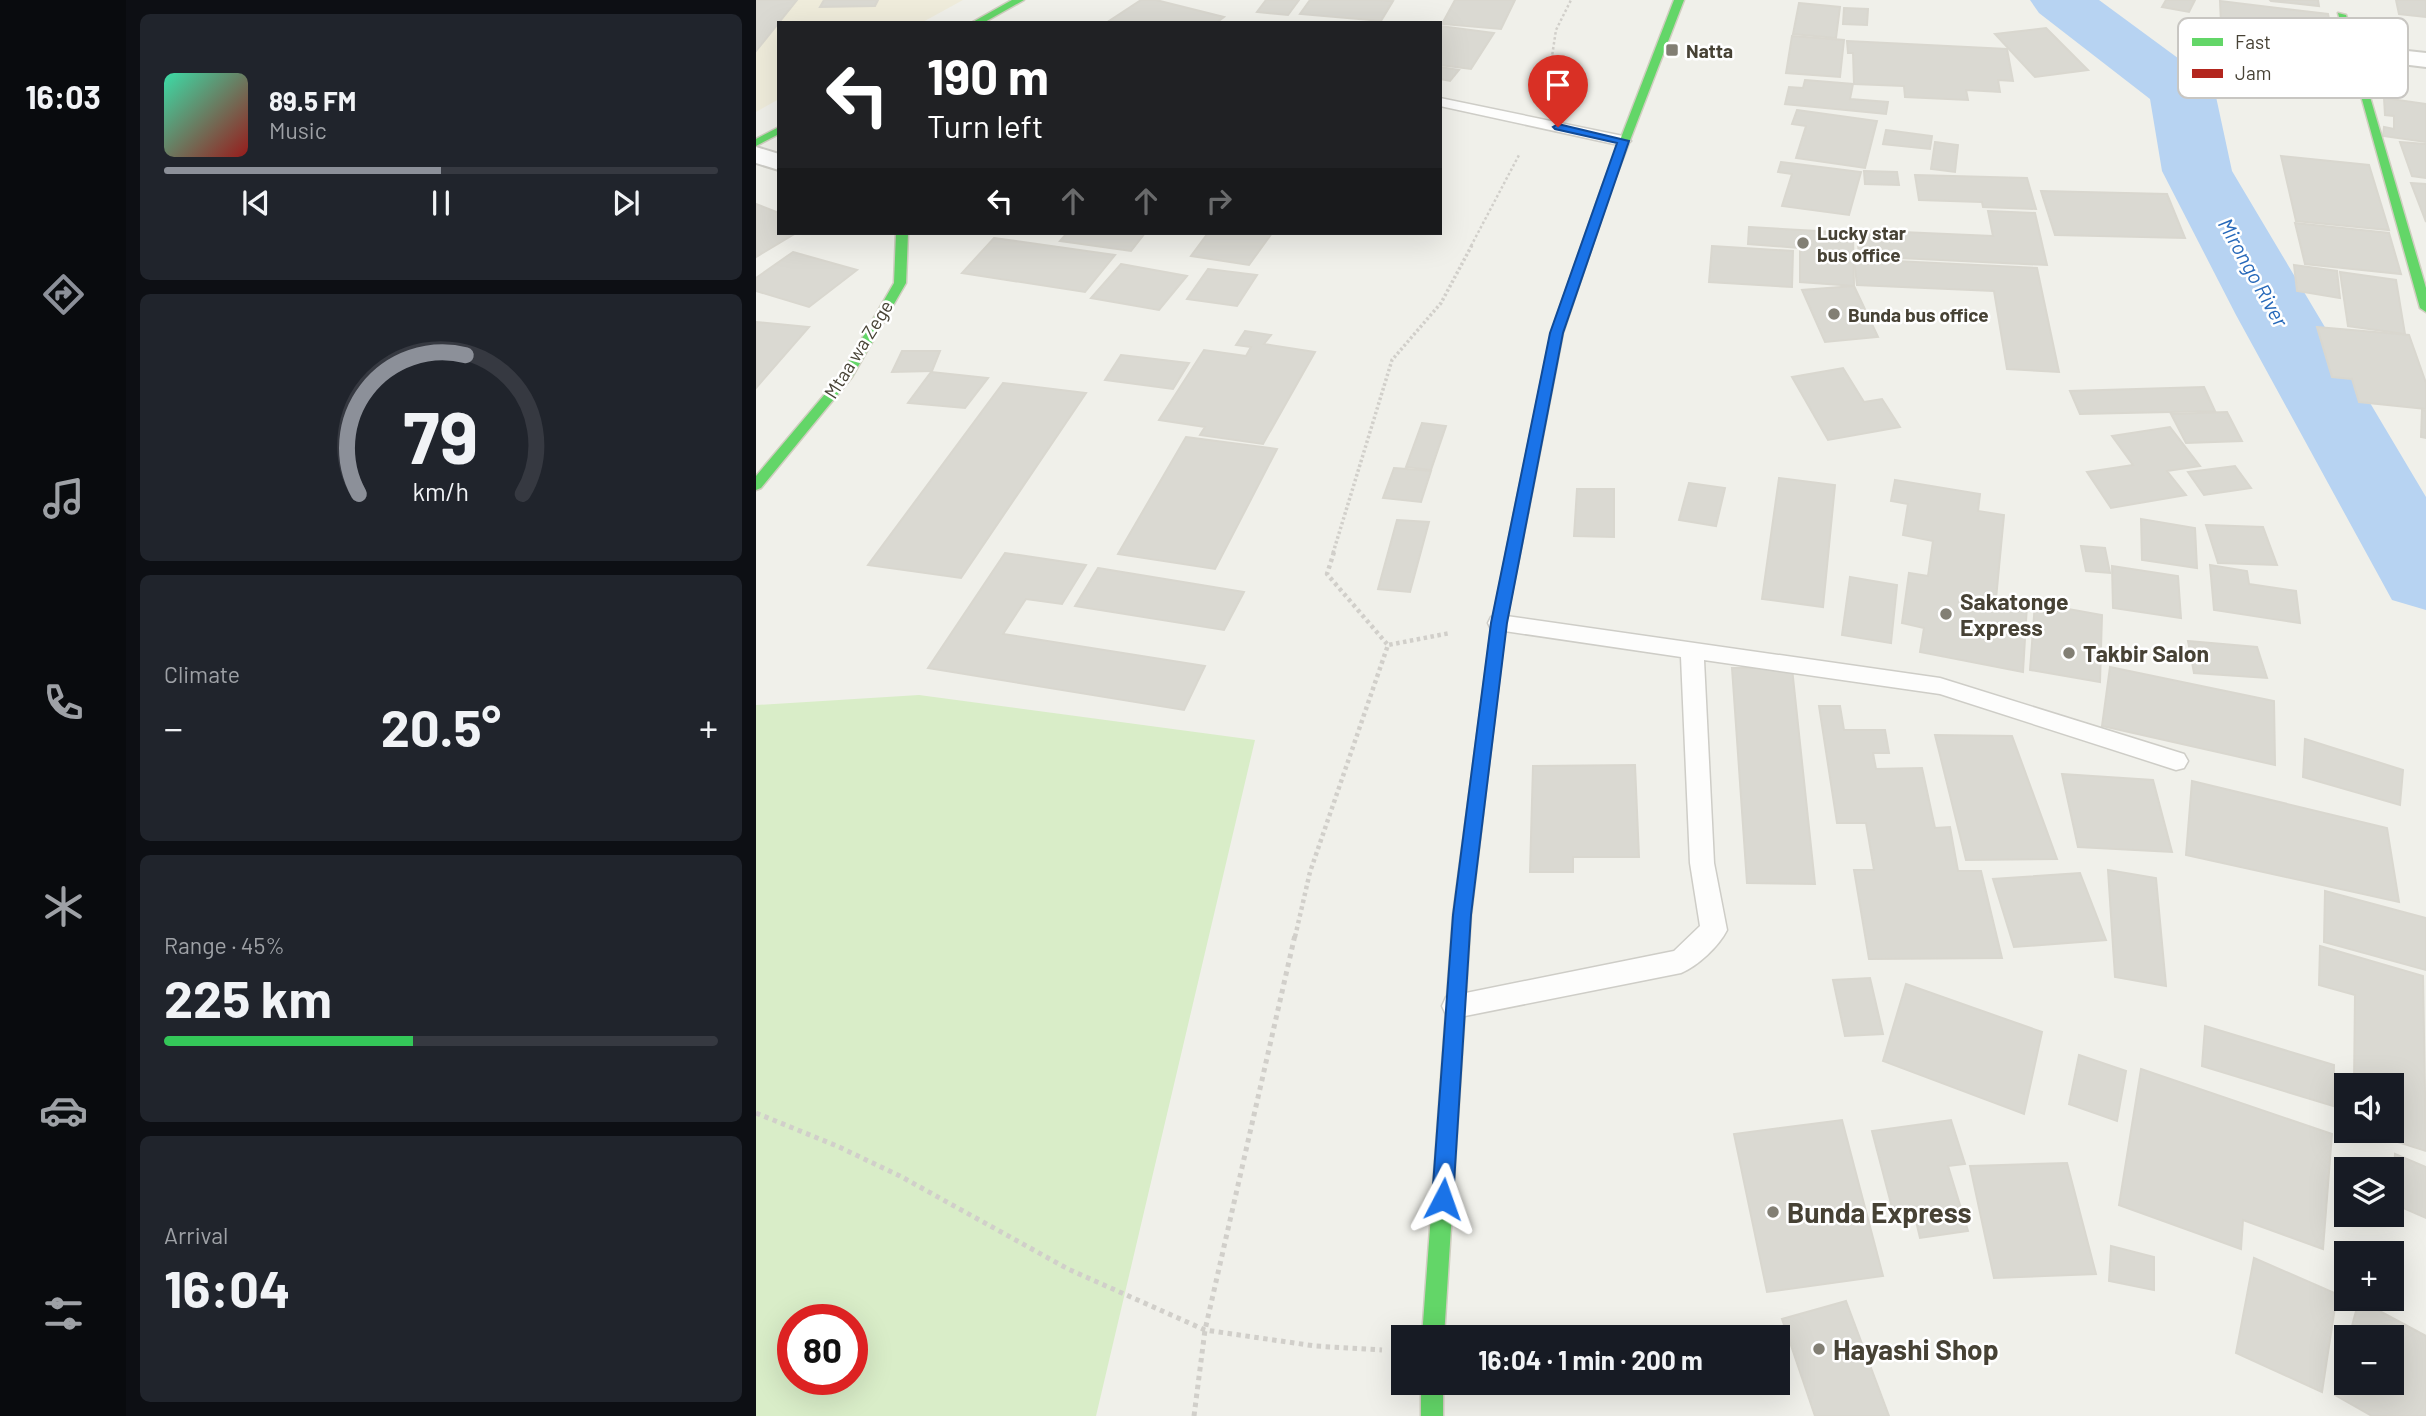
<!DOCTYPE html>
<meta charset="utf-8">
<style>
:root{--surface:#171b24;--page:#20242c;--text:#f1f3f6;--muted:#9ea1a6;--line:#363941;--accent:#8c9099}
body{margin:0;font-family:Barlow,sans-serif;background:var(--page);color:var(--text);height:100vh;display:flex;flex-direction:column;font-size:26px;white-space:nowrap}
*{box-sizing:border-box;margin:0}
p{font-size:23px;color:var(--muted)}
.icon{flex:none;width:38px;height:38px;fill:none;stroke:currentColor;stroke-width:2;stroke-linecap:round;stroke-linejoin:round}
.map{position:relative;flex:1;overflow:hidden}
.side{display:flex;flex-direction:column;gap:14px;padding:14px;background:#0d0f14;width:630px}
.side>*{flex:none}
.hud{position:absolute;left:21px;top:21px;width:665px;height:214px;border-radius:0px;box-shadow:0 7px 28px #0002;background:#202124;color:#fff;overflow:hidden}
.tools{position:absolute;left:1578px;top:1073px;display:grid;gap:14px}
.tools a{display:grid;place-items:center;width:70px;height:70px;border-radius:0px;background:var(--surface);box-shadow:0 7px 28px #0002;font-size:35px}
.speed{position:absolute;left:21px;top:1304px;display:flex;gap:14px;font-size:35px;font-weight:700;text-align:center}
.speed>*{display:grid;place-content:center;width:91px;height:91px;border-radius:50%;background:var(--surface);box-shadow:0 7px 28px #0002;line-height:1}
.speed .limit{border:10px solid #d22;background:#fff;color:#111}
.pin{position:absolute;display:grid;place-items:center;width:60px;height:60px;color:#fff;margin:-72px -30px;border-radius:50% 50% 50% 0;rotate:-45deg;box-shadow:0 0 7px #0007}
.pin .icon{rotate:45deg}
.me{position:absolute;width:77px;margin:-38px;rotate:4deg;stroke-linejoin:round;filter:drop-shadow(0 0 5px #0008)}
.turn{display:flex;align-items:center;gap:24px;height:147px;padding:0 35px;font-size:32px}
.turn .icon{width:91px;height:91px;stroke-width:2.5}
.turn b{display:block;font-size:49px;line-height:60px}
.lanes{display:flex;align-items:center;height:66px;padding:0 35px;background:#0003;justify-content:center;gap:35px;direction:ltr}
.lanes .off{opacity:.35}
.big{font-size:52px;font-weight:700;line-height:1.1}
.side .widget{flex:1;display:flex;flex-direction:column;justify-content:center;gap:10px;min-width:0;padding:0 24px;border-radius:10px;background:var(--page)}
.side .dial{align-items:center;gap:0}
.dial svg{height:182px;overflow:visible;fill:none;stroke:var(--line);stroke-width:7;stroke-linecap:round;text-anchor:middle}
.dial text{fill:var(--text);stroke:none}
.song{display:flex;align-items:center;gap:21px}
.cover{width:84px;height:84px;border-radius:10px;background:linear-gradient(135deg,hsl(160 70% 55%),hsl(0 70% 35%))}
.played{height:7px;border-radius:4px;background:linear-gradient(90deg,var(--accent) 50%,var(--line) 50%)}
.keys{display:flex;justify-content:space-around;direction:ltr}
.heat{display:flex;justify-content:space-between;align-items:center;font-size:38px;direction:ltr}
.charge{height:10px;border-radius:5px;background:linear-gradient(90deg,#34c759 45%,var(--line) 0)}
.trip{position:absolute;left:635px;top:1325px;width:399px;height:70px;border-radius:0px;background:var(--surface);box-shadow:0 7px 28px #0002;font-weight:700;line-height:70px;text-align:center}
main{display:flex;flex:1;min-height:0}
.tabs{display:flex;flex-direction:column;width:126px;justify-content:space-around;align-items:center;background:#090b0e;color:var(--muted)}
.tabs .icon{width:49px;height:49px}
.tabs .on{color:var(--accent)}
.tabs b{font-size:32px;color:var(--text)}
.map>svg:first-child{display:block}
.education{fill:#efecdb}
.green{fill:#d9edc8;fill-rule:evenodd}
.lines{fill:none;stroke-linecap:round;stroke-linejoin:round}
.river{fill:#b7d3f2;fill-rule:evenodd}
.building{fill:#dad9d2;stroke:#d9d7cf;stroke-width:2}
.lane-casing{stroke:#cecdc7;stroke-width:3}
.street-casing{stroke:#cecdc7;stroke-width:4}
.fast-casing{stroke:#d0cec0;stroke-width:3}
.jam-casing{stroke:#d0cec0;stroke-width:3}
.path-far3{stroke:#d1cfca;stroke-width:2.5;stroke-dasharray:2.5 2.5;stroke-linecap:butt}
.path-far2{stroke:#d1cfca;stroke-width:3.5;stroke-dasharray:2.5 2.5;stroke-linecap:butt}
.path-far1{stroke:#d1cfca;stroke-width:4.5;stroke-dasharray:3.5 3.5;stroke-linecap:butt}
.path{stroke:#d1cfca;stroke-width:5;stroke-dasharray:4.5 4.5;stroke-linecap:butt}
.lane{fill:#fdfdfc;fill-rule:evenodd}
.street{fill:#fdfdfc;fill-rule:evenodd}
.fast{fill:#63d668;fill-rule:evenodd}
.jam{fill:#b3261e;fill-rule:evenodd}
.route{fill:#1a73e8;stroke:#114b97;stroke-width:2}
.poi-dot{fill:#827f74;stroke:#fff;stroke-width:2.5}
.labels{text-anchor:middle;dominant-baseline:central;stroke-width:5;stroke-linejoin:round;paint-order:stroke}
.far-poi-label{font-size:19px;font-weight:bold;fill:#474235;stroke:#fff;text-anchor:start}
.far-street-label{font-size:19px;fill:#474235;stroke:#fff}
.far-water-label{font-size:21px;font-style:italic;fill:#2769ba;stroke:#fff}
.poi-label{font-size:23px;font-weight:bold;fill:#474235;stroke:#fff;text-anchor:start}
.near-poi-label{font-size:28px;font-weight:bold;fill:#474235;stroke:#fff;text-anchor:start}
.key{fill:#fff;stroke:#c8c6c2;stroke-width:2}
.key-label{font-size:19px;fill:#474235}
</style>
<main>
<nav class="tabs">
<b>16:03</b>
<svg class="icon on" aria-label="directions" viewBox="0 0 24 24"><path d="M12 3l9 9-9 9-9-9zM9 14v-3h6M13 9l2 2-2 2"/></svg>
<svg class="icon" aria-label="music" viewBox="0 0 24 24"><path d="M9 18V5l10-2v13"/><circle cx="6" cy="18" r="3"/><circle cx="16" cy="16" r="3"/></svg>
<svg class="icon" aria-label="phone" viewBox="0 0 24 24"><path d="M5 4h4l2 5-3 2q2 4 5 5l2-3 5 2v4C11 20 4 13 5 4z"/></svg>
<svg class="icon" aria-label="climate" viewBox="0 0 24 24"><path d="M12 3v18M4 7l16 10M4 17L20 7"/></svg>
<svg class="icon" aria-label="car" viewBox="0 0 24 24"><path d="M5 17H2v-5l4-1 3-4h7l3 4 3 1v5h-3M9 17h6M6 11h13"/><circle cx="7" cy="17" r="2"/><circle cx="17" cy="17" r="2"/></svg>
<svg class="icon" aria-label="filters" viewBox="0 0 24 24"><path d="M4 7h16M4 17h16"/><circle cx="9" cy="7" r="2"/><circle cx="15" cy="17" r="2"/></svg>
</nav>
<section class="side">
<div class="widget">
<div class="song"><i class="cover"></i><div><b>89.5 FM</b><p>Music</p></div></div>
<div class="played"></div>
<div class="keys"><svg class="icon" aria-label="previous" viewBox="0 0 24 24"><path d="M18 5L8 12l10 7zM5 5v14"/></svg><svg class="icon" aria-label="pause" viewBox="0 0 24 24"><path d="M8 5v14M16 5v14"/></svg><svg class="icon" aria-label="next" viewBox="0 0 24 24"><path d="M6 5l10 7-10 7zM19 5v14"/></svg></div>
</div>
<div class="widget dial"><svg viewBox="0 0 100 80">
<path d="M14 69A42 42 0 1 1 86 69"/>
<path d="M14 69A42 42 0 0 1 61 8" stroke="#8c9099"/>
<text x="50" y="56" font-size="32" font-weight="700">79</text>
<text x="50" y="72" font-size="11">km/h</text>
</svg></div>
<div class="widget"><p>Climate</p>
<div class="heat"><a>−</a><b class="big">20.5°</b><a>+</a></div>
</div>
<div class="widget"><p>Range · 45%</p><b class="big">225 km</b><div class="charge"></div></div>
<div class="widget"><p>Arrival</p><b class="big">16:04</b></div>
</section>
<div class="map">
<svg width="1670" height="1416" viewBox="0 0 1670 1416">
<rect width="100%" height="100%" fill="#f0f0ea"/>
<path class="education" d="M0,0H207L165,23H23V99L0,112Z"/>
<path class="green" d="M163,695L499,740L340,1416H0V705ZM37,1320H96V1379H37Z"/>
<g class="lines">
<path class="river" d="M1274,0H1343L1449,78L1459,92L1476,171L1670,497V610L1636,600L1480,315L1406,171L1394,99L1283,13Z"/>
</g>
<g class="building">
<path d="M0,0H41L0,51Z"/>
<path d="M68,0H122L119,6L64,7Z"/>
<path d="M385,0H400L468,17L460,23H350Z"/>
<path d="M510,0H543L532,15L501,12Z"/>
<path d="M554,0H625L637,1L625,21L544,14Z"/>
<path d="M699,0H759L745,29L686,24Z"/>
<path d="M1410,0H1439L1433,12L1406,7Z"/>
<path d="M1514,0H1562L1563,6L1515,1Z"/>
<path d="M1640,0H1670V17L1643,14Z"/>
<path d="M1464,1L1572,14L1576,33L1561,31V27L1496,19V27L1465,24Z"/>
<path d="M1043,3L1084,7L1080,38L1037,34Z"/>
<path d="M1088,8L1112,9L1111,25L1087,24Z"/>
<path d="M684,26L738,33L715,69L684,65Z"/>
<path d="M1290,28L1332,70L1279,77L1239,34Z"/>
<path d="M1036,36L1088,40L1084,77L1030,73Z"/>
<path d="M1091,41L1251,49L1257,81L1242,80L1244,92L1210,90L1212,100L1149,97L1148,86L1098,84L1097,53H1092Z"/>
<path d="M684,67L703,70L694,81L684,79Z"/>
<path d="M1049,80L1097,84L1094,99L1132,102L1130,114L1029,104L1033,87L1047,88Z"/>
<path d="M1628,98L1670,104V142L1627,136L1628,127L1638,129V116L1629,115Z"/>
<path d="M1041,110L1121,121L1109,168L1040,158L1050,126L1036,124Z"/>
<path d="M1130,130L1176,136L1174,149L1127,144Z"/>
<path d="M1179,142L1202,145L1199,172L1175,169Z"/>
<path d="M1644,142L1670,144V178L1656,176Z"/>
<path d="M1525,156L1613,165L1633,230L1540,221Z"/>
<path d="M1025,162L1105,172L1093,215L1026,206L1036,174L1022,172Z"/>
<path d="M1108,171L1141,172L1143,185L1109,184Z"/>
<path d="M1159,175L1271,178L1280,209L1227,207L1226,202L1163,200Z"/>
<path d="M1655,183L1670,184V222Z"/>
<path d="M1285,191L1411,194L1429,238L1299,235Z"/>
<path d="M0,204L23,213V233H40L0,257Z"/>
<path d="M1232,211L1279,213L1291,265L1103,256L1101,230L1237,236Z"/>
<path d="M1539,223L1633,233L1645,274L1549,264Z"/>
<path d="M993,227L1097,233L1098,286L1044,282V248L992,244Z"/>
<path d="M311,233H389L375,251L304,241Z"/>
<path d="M452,233H516L493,265L435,256Z"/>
<path d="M238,238L359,255L329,292L206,273Z"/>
<path d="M956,246L1037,251L1036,287L953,282Z"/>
<path d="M37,252L101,270L53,307L0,291V278Z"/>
<path d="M1098,259L1281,268L1303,372L1251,369L1238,291L1101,285Z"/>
<path d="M365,264L431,276L403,310L335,298Z"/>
<path d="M1538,265L1581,271L1584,298L1541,291Z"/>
<path d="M452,269L501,275L481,306L431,299Z"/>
<path d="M1584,272L1640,280L1649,334L1592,326Z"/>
<path d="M1098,286L1122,337L1069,342L1046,290Z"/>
<path d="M0,322L53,327L0,388Z"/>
<path d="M1561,327L1653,335L1670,383V409L1603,402L1596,379L1576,377Z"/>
<path d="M489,331L515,335L508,344L559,352L507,444L444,435L449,427L403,420L448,350L490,356L495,347L480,345Z"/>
<path d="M146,351H184L176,371L136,372Z"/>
<path d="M365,355L433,363L417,389L349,380Z"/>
<path d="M1087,368L1108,402L1126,399L1144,427L1072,440L1036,377Z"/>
<path d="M175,372L232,378L209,408L152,403Z"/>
<path d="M247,383L330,393L205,578L112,565Z"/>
<path d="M1448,387L1459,411L1324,414L1314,391Z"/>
<path d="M1666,410L1670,411V438L1665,437Z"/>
<path d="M1471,412L1486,441L1430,443L1415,414Z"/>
<path d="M666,423L690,426L675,470L650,467Z"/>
<path d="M1414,427L1444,466L1411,471L1430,495L1355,508L1331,472L1377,465L1356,436Z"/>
<path d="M430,437L521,449L459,569L362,554Z"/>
<path d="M1479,466L1495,488L1448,495L1432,472Z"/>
<path d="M638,468L675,471L665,502L627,498Z"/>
<path d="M1023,478L1079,485L1067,607L1006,599Z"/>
<path d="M1139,480L1224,494L1222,511L1248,515L1240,599L1271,605L1267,672L1164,652L1168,628L1146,623L1153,573L1172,576L1177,541L1147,535L1152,504L1135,501Z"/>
<path d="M933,483L969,488L960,526L923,520Z"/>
<path d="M821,489H858V537L818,536Z"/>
<path d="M1385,519L1439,528L1441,568L1386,560Z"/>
<path d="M641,520L673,522L654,592L622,589Z"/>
<path d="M1450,525L1507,527L1521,565L1462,563Z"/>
<path d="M1325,546L1349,548L1354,573L1330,571Z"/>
<path d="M249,553L330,565L306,604L270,599L247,634L449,666L428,710L172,668Z"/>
<path d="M1454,565L1491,571L1493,584L1540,591L1544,623L1458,610Z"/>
<path d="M1356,566L1422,576L1425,618L1357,608Z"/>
<path d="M342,568L488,592L468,630L319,606Z"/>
<path d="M1094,577L1141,585L1135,643L1086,635Z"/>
<path d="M1279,603L1346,615L1344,682L1274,670Z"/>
<path d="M1432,641L1501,647L1511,678L1438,673Z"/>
<path d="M1354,667L1518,701L1519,765L1346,726Z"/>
<path d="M976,668H1036L1059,884L991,883Z"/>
<path d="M1063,706H1084L1088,730H1129L1133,753H1117L1120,769L1166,768L1179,828L1194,827L1202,871H1225L1246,958L1113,959L1098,870H1118L1110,823H1081Z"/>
<path d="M1179,735L1256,736L1301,859L1210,860Z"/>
<path d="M1549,739L1647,770L1644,805L1547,777Z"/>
<path d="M879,765L883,857H817V872H774L777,766Z"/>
<path d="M1306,774L1397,780L1416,852L1322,847Z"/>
<path d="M1436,781L1631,828L1643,902L1430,855Z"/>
<path d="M1352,870L1400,878L1410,986L1359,977Z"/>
<path d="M1324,873L1350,940L1258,947L1237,879Z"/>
<path d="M1569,891L1670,918V970L1568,942Z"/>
<path d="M1564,946L1667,976L1670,1151L1604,1130H1636V1085H1598L1599,995L1563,985Z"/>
<path d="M1114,978L1127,1034L1089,1036L1077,980Z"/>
<path d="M1150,984L1286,1032L1268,1114L1127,1061Z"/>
<path d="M1449,1026L1578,1065L1577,1106L1446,1066Z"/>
<path d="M1323,1055L1370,1071L1361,1121L1313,1104Z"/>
<path d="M1385,1069L1576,1134L1567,1249L1487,1220L1485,1249L1363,1205Z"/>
<path d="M1086,1120L1127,1276L1011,1292L978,1134Z"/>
<path d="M1195,1120L1209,1164L1192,1166L1212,1231L1164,1238L1159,1217L1139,1219L1116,1131Z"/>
<path d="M1639,1154L1670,1167V1218L1636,1203Z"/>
<path d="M1311,1163L1340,1274L1238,1278L1214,1166Z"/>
<path d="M1355,1246L1398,1257V1290L1353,1281Z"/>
<path d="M1498,1258L1581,1294L1566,1392L1480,1353Z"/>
<path d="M1603,1300L1670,1336V1416H1616L1579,1395L1591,1347V1382H1636V1337H1593Z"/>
<path d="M1090,1301L1133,1416H1059L1026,1319Z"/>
</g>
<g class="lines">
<g class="lane-casing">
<g id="lane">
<path d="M684,98L867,136L875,141L867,146L684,106Z"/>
<path d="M743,615L1184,678L1428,754L1432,761L1428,768L1420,770L1184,694L948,660L958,863L971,930C963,946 942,966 925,973L699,1018L690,1015L686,1006L690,997L918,951L944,926L934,863L925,657L735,629L732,623L735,617Z"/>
</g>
</g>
<g class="street-casing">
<g id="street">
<path d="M1596,45L1670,53V67L1588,57L1584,52L1588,47Z"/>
<path d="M0,147L23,154V170L0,163Z"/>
</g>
</g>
<g class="fast-casing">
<g id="fast">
<path d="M256,0H268L227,23H215Z"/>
<path d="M918,0H928L856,187L847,189L846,187Z"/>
<path d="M1582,13L1590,15L1670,288V312L1664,308Z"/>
<path d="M23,127V134L0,146V139Z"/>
<path d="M140,233H152L150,283L96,377L5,488L0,490V476L85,375L138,283Z"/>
<path d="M765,508L772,513L750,623L715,915L688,1337H666L697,915L736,623L758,513Z"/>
<rect x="665" y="1382" width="22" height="34"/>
</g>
</g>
<g class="jam-casing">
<path id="jam" d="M851,184L856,187L807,333L772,513L765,518L758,513L795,333L846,187Z"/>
</g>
<g class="path-far3">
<path d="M791,89L800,30L815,0"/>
<path d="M715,246L763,155"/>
</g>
<path class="path-far2" d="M577,553L636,360L685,303L716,245"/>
<g class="path-far1">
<path d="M578,552L571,574L631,644"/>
<path d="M539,937L554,872L632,645L694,633"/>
</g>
<g class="path">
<path d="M0,1113L81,1146L144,1176L312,1269L449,1330L559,1346L626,1350"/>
<path d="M438,1416L449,1330L539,935"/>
</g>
<use href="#lane" class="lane"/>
<use href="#street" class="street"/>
<use href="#fast" class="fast"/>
<use href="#jam" class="jam"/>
</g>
<path class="route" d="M802,124L873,141L807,333L751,623L715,915L697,1199L694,1206L687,1209L679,1206L676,1199L697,915L735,623L794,333L861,143L799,129L797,127Z"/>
<g class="poi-dot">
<rect x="909" y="43" width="14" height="14" rx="3.5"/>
<circle cx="1047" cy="243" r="7"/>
<circle cx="1078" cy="314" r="7"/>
<circle cx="1190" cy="614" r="7"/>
<circle cx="1313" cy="653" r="7"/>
<circle cx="1017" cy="1212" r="7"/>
<circle cx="1063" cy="1349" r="7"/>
</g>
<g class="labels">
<g class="far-poi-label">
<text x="930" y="50">Natta</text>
<text x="1061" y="232">Lucky star<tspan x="1061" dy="22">bus office</tspan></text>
<text x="1092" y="314">Bunda bus office</text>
</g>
<g class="far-street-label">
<text transform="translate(102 349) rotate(-58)">Mtaa wa Zege</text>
</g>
<g class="far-water-label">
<text transform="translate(1498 272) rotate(61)">Mirongo River</text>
</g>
<g class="poi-label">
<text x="1204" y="601">Sakatonge<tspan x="1204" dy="26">Express</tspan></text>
<text x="1327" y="653">Takbir Salon</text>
</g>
<g class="near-poi-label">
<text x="1031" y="1212">Bunda Express</text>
<text x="1077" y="1349">Hayashi Shop</text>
</g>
</g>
<rect x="1422" y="18" width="230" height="80" rx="10" class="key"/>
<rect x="1436" y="38" width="31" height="8" fill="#63d668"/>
<rect x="1436" y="69" width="31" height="9" fill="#b3261e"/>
<g class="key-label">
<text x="1479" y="49">Fast</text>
<text x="1479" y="80">Jam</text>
</g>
</svg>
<div class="tools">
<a><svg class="icon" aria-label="sound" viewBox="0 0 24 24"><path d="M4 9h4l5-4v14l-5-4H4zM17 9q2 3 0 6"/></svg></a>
<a><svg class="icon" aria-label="layers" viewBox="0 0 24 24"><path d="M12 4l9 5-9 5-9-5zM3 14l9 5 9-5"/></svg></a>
<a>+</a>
<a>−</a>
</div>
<div class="speed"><div class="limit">80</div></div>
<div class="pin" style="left:802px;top:127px;background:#d93025"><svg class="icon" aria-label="arrive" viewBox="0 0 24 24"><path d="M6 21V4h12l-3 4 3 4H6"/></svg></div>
<svg class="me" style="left:687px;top:1199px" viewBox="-20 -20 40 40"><path d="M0-17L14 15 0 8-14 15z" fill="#1a73e8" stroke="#fff" stroke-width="4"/></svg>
<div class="trip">16:04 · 1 min · 200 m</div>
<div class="hud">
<div class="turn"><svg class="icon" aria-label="left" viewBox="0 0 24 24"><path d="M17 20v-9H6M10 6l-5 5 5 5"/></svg><div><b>190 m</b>Turn left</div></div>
<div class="lanes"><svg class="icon" aria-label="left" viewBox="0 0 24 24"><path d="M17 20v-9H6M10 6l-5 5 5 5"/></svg><svg class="icon off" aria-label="ahead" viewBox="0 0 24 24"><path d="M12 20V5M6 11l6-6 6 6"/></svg><svg class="icon off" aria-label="ahead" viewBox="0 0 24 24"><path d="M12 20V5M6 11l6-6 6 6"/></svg><svg class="icon off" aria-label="right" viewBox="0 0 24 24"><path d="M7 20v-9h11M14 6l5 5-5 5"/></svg></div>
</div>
</div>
</main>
